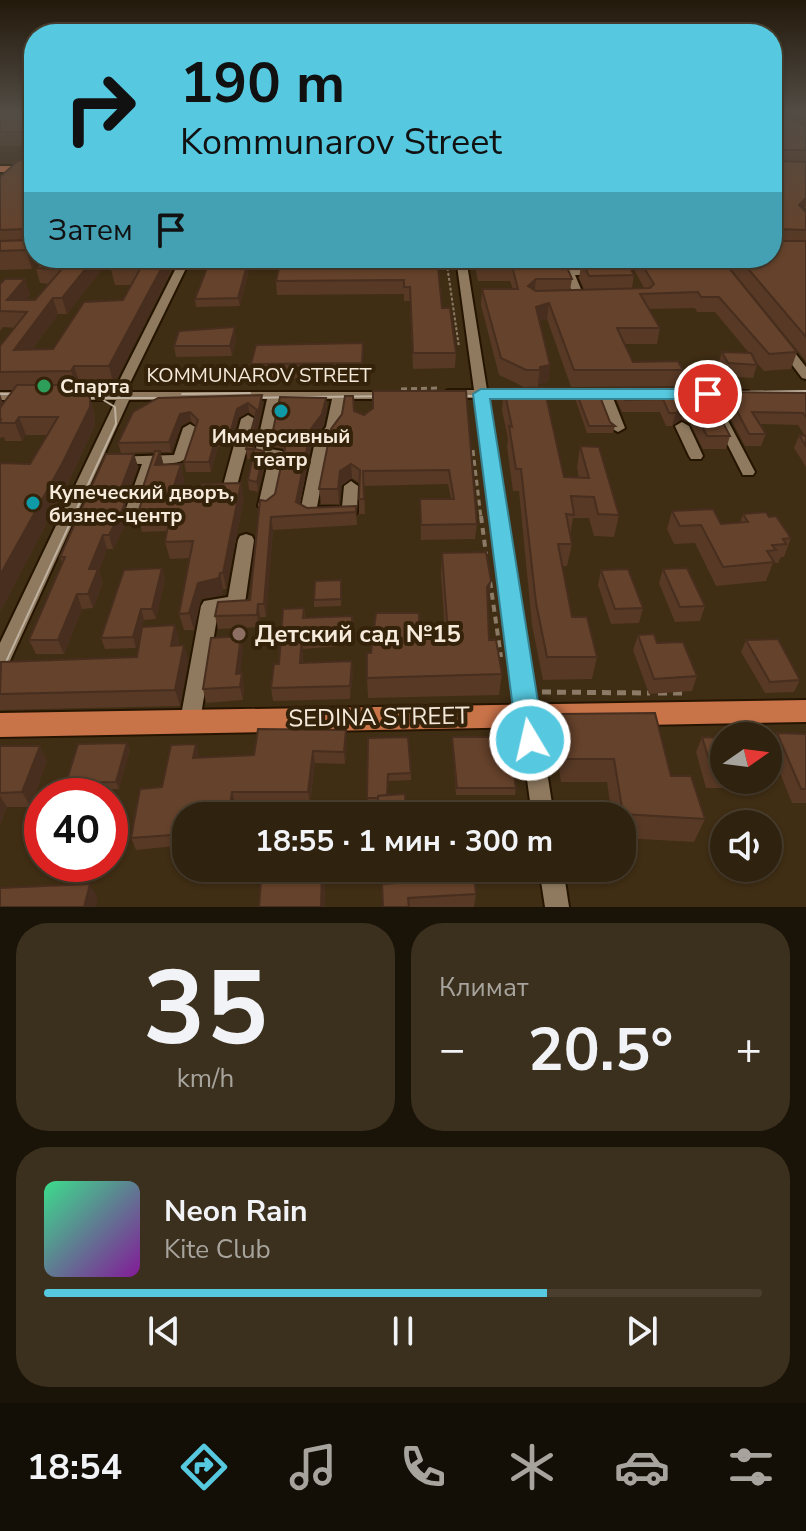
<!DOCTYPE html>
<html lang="ru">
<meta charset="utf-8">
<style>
:root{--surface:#2f220f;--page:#3b2f1d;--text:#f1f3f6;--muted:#a7a49e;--line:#4a3f2f;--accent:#56c9e0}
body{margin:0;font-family:"Nunito Sans",sans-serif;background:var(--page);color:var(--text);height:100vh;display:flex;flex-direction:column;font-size:30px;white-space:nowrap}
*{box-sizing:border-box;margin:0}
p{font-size:26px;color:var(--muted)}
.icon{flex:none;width:44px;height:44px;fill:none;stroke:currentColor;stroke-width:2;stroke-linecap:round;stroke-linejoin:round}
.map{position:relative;height:907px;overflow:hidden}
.sheet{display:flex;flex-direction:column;gap:16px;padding:16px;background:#1a1308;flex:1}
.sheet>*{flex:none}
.top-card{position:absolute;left:24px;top:24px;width:758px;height:244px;border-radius:32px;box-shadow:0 2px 6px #0004,0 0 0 2px var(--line);background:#56c9e0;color:#111;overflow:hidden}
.needle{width:52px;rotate:76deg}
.fabs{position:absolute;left:710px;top:722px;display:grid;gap:16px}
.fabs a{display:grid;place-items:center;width:72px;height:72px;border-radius:50%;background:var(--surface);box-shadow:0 2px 6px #0004,0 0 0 2px var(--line);font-size:40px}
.speed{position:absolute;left:24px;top:778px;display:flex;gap:16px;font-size:40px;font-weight:700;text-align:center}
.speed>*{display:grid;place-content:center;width:104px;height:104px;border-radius:50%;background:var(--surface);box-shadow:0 2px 6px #0004,0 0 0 2px var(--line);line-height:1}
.speed .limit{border:12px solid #d22;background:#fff;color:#111}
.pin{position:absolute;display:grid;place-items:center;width:68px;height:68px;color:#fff;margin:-34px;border:4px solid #fff;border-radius:50%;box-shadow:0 2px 8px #0007}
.me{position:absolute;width:88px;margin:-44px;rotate:351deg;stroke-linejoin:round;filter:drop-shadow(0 0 6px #0008)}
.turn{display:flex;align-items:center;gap:28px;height:168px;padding:0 24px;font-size:36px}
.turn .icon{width:104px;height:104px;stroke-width:2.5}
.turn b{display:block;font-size:56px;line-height:68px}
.then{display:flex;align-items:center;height:76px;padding:0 24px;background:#0003;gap:16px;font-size:30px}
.big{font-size:60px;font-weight:700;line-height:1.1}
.sheet .tile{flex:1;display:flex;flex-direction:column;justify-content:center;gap:12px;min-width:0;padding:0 28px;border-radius:32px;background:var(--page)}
.sheet .dial{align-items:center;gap:0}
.dial b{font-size:104px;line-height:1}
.song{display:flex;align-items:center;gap:24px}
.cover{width:96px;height:96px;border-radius:12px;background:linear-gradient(135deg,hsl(150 70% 55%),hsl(290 70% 35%))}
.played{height:8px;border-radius:4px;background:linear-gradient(90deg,var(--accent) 70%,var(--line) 70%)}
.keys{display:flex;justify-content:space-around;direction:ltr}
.heat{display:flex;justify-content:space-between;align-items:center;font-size:44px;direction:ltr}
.sheet .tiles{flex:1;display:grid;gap:16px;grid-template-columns:1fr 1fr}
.tile:last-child{grid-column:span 2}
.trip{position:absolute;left:172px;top:802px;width:464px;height:80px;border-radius:32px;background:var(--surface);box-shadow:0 2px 6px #0004,0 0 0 2px var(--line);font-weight:700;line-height:80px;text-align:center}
.dock{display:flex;height:128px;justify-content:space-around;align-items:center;background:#130e06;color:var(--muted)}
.dock .icon{width:56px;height:56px}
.dock .on{color:var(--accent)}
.dock b{font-size:36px;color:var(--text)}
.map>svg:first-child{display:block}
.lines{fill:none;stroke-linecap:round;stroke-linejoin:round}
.minor-casing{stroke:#251500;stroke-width:4}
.major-casing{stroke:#251500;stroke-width:4}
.path-far3{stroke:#8b7b66;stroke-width:2;stroke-dasharray:3 2;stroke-linecap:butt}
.path-far2{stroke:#8b7b66;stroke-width:3;stroke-dasharray:6 4;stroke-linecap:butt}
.path-far1{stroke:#8b7b66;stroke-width:4;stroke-dasharray:7 5;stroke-linecap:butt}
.path{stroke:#8b7b66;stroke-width:5;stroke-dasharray:9 6;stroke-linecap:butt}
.minor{fill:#8f7a5f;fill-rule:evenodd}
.major{fill:#c97349;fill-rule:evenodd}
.tram{stroke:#bfb19f;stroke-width:2}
.wall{fill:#573925;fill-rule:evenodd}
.shaded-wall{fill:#472e1e}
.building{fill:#65422b;stroke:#472e1e;stroke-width:2}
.route{fill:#56c9e0;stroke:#388392;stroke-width:2}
.leisure-dot{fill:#2e9e5b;stroke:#34230a;stroke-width:3}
.culture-dot{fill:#0f9aa8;stroke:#34230a;stroke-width:3}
.education-dot{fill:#8d6e63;stroke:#34230a;stroke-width:3}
.labels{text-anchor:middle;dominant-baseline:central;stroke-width:8;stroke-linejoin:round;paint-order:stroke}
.street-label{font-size:20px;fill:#f6eadb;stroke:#34230a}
.poi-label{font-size:20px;font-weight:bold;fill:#f6eadb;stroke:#34230a;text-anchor:start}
.near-poi-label{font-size:24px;font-weight:bold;fill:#f6eadb;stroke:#34230a;text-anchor:start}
.near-street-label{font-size:24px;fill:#f6eadb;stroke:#34230a}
</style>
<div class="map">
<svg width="806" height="907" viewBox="0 0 806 907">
<rect width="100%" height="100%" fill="#3f2d14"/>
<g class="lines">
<g class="minor-casing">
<g id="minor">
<path d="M181,258H191L129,385V392H396L398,395L396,398L392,399H345L340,428L329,442L317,507H342L344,486L351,481L358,486L357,512L354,516L349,517H308L303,516L300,512L315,441L326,427L332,399H280L270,449L282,451L284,454L274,506L266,511L258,506L269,458L257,456L255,453L267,399L129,400L9,663L7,668L0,671V643L116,400H68L62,396L68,392H117V385Z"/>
<path d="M456,258H466L487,390H636L642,394L636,398H613L625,428L618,432L611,428L600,398H488L554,816H532L475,398H448L442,394L448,390H474Z"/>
<path d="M566,270H601V274L598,275H575L584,296L592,297V301L576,302L564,272Z"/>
<path d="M784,343L788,344L806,367V379L802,378L778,346Z"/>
<path d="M688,390L748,391L750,394L748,397L744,398H716L755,472L753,475H743L704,398L684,397L682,394L684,391Z"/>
<path d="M0,392H28L34,396L28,400H0Z"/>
<path d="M248,415L255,419L235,493L233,496H223L221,493L241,419Z"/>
<path d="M682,422L689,426L703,456L701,459H691L689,456L675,426Z"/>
<path d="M190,424L197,428C186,460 193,463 157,464L142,506L162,507L165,511L162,515H128L125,511L142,464L112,463L110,460L112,457L174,455L183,428Z"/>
<path d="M246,534L252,536L254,540L245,603L242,608L218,612L200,721L197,727L190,730L183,727L180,721L201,606L204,601L228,597L238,540L240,536Z"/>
<path d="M539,868H563L569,907H545Z"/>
</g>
</g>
<g class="major-casing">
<g id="major">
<rect x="0" y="166" width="34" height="6"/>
<path d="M806,700V722L0,737V713Z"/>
</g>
</g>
<path class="path-far3" d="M446,258L459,347"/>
<g class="path-far2">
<path d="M401,389L437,388"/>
<path d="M473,450L481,518"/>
</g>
<g class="path-far1">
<path d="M481,516L486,554"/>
<path d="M490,581L501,657"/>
</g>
<g class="path">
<path d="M542,692L650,693"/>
<path d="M658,693H686"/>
</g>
<use href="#minor" class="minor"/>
<use href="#major" class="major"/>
<g class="tram">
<path d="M738,392L806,391"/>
<path d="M0,394H34"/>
<path d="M182,394L250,393"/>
<path d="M444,396H640"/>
<path d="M688,396L748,395"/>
<path d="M68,398H192"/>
<path d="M240,398L396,396"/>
<path d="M0,675L116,424L115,407L100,398"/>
</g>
</g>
<g class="wall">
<rect x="0" y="112" width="34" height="34"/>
<path d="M772,112H806V208L803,209L806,212V361L722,258H772Z"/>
<path d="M34,160L32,269L0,270V177Z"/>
<path d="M45,258L110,259L67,314H58L32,350L53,349L123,300L131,285H115L111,269L167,258L177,259L114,384H80L77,389L90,398L95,416V425L69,481L0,612V463L30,464L47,435H26L22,441H5L4,437L0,438V408L14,390H0V346L15,328L3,327L0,331V284L25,279L30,295L25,300H35L50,284L40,283L36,268Z"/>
<path d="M437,258L442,308L456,353L455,368L413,369L410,301H404V294L277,295L276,281L318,264Z"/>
<path d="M473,258H721L797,352L791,369L764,371L755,361L757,365L753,378L724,376L718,364L722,352L749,353L715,312H697L695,308L649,309L660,328L657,344H624L633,362L683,370L679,386L571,387L547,319L539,321L550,365L548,382L538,384V387H524L499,375L481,305L482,289H513L510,281H478ZM626,261L630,262L644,288H632L634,275ZM674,261H679L682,267L678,268ZM581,266L579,278L584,289L570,290L572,279L567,267Z"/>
<path d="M248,262L249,270L240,306L196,307L195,299Z"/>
<path d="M236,338L232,356L176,357L174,346Z"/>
<path d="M363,357L362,377L253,379L251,364Z"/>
<path d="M620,388L693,392L730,436L726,449H703L690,423L681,419L672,426H666L660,412H622L617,401Z"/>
<path d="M504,389L564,477L579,478L577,467L580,446L619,515L614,537L594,536L589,518H573L570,536L572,544L567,566H562L572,617L597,657L592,679L543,680L532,625L519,491H513L507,447L508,439L502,410Z"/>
<path d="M466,391L477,524L475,539L421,540L420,499H451L448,484L364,486L365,514H359V483L352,478L341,486L339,504H321L319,489L354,411L364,415L373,408Z"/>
<path d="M727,392L806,393V467L794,448L799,435L805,436L798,425L760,424L766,434L761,446H745L723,404Z"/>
<path d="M577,394L615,426L613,433H587L576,401Z"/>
<path d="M158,398L263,404L253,447L255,449L264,451L265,460L258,492L249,490L248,480L252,459H247L246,449L255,417L249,412L238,418L230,446L218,447L211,472H186L184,462L196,426L191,421L182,424L171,452H160L163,464H181L184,480L178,501L244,499L226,589H223L222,595L201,599L194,630H184L179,614L190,558L170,559L165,542L167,531L142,532L137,515L147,501L143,487L155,452L121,453L118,443Z"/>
<path d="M326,398L327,410L323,426L312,440L300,504L307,508L356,506L357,525L273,530L266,617H260L259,627L218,629L215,616L250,600L266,501L275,494L284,450L282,448L274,447L272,435Z"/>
<path d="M134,454L138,467L124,504L129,518L113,549H107L99,571L103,583L93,608L82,609L64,654H36L29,640L62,563L60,557Z"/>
<path d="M672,511L721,524L740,523L743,514L769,517L791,538L784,557H781L778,563H773L766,581L716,586L695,543L674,544L667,529Z"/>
<path d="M442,553L489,601L487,603L489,640L502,674L499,695L368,698L367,678L371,653L419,635L445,634L441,573Z"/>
<path d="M162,568L165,579L156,619L144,620L142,627L175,625L179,641L178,646L184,645L188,661L180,706L0,710V663L137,657L141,629L136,648L105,649L101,638Z"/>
<path d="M663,569L705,606L700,621L675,622L659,583Z"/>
<path d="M601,570L643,608L639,623L611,624L598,585Z"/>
<path d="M342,587L341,606L314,607V600Z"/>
<path d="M304,608L305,618L353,628L352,645L303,649V663L353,674L350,699L273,701L271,688L279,664Z"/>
<path d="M638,635L657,643L697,676L692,691L649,694L633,650Z"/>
<path d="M746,640L800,680L794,692L765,693L741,652Z"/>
<path d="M243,649L240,673L244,686L243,700L206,703L203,689Z"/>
<path d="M560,714L705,819L694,842L622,838V816H612L607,782H561L555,738Z"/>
<path d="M777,733L806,734V803H792L770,748Z"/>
<path d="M452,737L516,788L515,795H456Z"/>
<path d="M702,737L724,738V780H748L743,788H706L696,752Z"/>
<path d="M368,738L411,773V780L388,781L378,805H368Z"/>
<path d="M347,742L345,764L315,763L310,803H235L234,816H186V845L136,850L131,838L162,787L196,744L199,758L254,755Z"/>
<path d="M127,743L130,750L119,789L69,791L66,783Z"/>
<path d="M0,746L47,760L31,807H7L0,825Z"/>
<path d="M420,868H473L476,894L474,907H383L421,881Z"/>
</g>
<g class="shaded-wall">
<path d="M806,198L805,207L795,218L799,205Z"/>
<path d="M34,241V258H41L32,269L26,250Z"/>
<path d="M94,258L110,259L67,314L62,298Z"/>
<path d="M167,258H177L114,384L109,366Z"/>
<path d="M248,262L249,270L240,306L238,298Z"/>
<path d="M25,279L30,295L16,311L7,300Z"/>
<path d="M536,279L534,294L528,286Z"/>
<path d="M53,298L58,314L20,367L14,350Z"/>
<path d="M549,303L547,319L534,323L536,307Z"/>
<path d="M235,327L236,338L232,356L230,346Z"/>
<path d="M550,365L548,382L538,384L540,367Z"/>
<path d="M74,366L80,384L77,389L71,371Z"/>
<path d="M0,394L3,403L0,408Z"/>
<path d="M262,395L263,404L253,449L251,443Z"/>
<path d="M90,398L95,416V425L69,481L0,612V575Z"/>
<path d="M326,398L327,410L323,426L312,440L298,514L296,502L311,429Z"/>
<path d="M248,403L249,412L238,418L230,446L229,437L237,409Z"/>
<path d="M684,407L681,419L672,426L676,413Z"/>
<path d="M190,412L191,421L182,424L171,452L169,442L180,414Z"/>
<path d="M19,417L26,435L22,441L15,423Z"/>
<path d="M216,437L218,447L211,472L209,462Z"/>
<path d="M160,451L164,466L155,465Z"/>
<path d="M264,451L265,460L258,492L257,482Z"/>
<path d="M134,454L138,467L123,508L125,504L129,518L113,549L109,535L118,496Z"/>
<path d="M181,464L184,480L173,517L169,501Z"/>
<path d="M351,464L352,478L341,486L339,504L338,489L340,471Z"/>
<path d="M241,483L244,499L226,589L223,573Z"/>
<path d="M271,517L273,530L266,617L264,604Z"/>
<path d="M103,535L107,549L99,571L103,583L93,608L88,594L89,569Z"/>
<path d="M162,568L165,579L156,619L152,609Z"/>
<path d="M220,573L223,589L222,595L201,599L194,630L189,613L198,583Z"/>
<path d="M491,581L489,601L485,607L487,587Z"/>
<path d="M77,594L82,609L64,654L58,640Z"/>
<path d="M258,604L260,617L259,627L257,615Z"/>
<path d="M141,609L144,620L136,648L133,637Z"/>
<path d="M175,625L179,641L175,662L171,646Z"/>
<path d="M241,636L243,649L239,687L236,674Z"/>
<path d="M302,636L303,649L302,675L300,663Z"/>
<path d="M184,645L188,661L180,706L175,690Z"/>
<path d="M352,661L353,674L350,699V686Z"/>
<path d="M242,673L244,686L243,700L240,687Z"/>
<path d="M346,730L347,742L345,764L344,752Z"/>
<path d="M127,743L130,750L119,789L116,782Z"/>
<path d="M196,744L199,755L197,770L193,758Z"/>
<path d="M40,746L47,760L31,807L22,792Z"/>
<path d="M313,751L315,763L310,803L308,792Z"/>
<path d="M232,792L235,803L234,816H230Z"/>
<path d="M0,796L7,807L0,825Z"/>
<path d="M110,827L113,834L110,846Z"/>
<path d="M322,868H325V907H321Z"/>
<path d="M90,884L98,898L96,907H84Z"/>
</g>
<g class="building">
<rect x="0" y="112" width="34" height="20"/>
<path d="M772,112H786L806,127V150H773L775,161L806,162V198L799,205L806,212V230L776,229L773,238L776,241H806V337L739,258H772Z"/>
<path d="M19,160H34V241L26,250L0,251V241L31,240L32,232L28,229L0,230V177Z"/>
<path d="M45,258H94L62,298H53L14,350L53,349L84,302L123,300L140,269H111L117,258H167L109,366H74L71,371L0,372V346L27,312L0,311V284L5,279H25L7,300H35L62,269L36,268Z"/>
<path d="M319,258H437L442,308H450L456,353H413L410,287H404V280L276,281L280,264H318Z"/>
<path d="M477,258H563L572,279H536L528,286L536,291L650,288L654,284L638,258H673L678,268L691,267L692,263L689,258H721L797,352L769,354L719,297H701L698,292L640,294L660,328H617L633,362L678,361L683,370H574L549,303L536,307L550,365L540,367V370H526L501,358L482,289H518L512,266H479Z"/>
<path d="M626,260L634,275L589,276L582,261Z"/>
<path d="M248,262L238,298L195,299L209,263Z"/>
<path d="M235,327L230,346H174L179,331Z"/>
<path d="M363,343L362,363L251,364L256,345Z"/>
<path d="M722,352L751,353L757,365L728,363Z"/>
<path d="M17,385H64L83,391L90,398V407L63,462L0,575V463L30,464L58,417H19L15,423H0L1,419H0V408Z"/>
<path d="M544,387L564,477L589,478L580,446L599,447L619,515L598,514L594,497L571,496L574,515L566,514L572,544H558L572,617H587L597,657H547L536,603L521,469H516L509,426L512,427L504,389Z"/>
<path d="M620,388H690L693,392H707L730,436H707L694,411L684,407L676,413H669L663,399L625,400Z"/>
<path d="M373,391H466L477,524L421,525L420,499H454L449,470L363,471L364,499H359L360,470L351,464L340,471L338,489H319L331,429L342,414L345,396H353L354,411L364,415L373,408Z"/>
<path d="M727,392L806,393V417L803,413L752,412L766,434H749Z"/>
<path d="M577,394H599L610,422L615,426H589Z"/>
<path d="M262,395L251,443L255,449L264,451L257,482L248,480L254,449H246L257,410L248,403L237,409L229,437H216L209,462H184L198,420L190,412L180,414L169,442L118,443L133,412L158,398Z"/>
<path d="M280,397L326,398L322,414L311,429L296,502L307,508L356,506V512L271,517L264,604H258L257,615L215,616L218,602L250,600L260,500L266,501L275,494L286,443L281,436L272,435Z"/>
<path d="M799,435L806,436V446Z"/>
<path d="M155,451H160L155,465L181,464L169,501L196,500L201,484L241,483L223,573H220L219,578L198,583L189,613L179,614L193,541L165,542L170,515H137L142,501H162L168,494L162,487H143Z"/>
<path d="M106,454H134L118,496L125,504L109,535H103L89,569H98L88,594H77L58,640H29L65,557H60Z"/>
<path d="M713,509L721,524L748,522L743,514L766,512L769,517L776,516L791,538L783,539L786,544L772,545L776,550L767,551L774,562L723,567L701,525L680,526L672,511Z"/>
<path d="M486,552L491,581L487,587L489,640H496L502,674L367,678V653H371L376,613H419V635L448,634L442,553Z"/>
<path d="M162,568L152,609H141L133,637L101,638L124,570Z"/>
<path d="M687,568L705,606L680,607L663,569Z"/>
<path d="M628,569L643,608L615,609L601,570Z"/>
<path d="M341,580V599L314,600L315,581Z"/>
<path d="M304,608L303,618L352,616V633L302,636L300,663L352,661L350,686L271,688L274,664H279L283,609Z"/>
<path d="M175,625L171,646L184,645L175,690L0,694L1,662L137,657L142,627Z"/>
<path d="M654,634L657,643L683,642L697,676L654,679L638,635Z"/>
<path d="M241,636L236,674L242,673L240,687L203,689L211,638Z"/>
<path d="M778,639L800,680L770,682L746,640Z"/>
<path d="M655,713L671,776H691L705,819L623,814L614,759H567L560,714Z"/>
<path d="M258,729L346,730L344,752L313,751L308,792H232L229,814L186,816V834L131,838L140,789L162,787L171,745L196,744L193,758L254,755Z"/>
<path d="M777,733L806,734V789H801Z"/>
<path d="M408,737L411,773L388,774L387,795L378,796V798H367L368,738Z"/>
<path d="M452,737H508L516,788H457Z"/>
<path d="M702,737L724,738V773H713Z"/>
<path d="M127,743L116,782L66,783L78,744Z"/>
<path d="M0,746H40L22,792L0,793Z"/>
<path d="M405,794L406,816H378V796Z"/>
<path d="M467,814V816H436Z"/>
<path d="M262,868H322L321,907H259Z"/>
<path d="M422,868H473L476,894L408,898L409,907H383L382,884L423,881Z"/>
<path d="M90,884L84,907H0V888Z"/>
</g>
<linearGradient id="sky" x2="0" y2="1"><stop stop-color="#23190b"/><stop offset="0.47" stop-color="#524c45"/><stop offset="1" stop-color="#524c45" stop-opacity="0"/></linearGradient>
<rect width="806" height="239" fill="url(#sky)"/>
<path class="route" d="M481,389H708L716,394L708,399H490L544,740L540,749L530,752L521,749L517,740L473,394Z"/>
<circle class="leisure-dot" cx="44" cy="386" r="8"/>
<g class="culture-dot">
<circle cx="281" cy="411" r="8"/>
<circle cx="33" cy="503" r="8"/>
</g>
<circle class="education-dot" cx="239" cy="634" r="8"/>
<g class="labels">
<g class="street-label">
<text x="259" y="375">KOMMUNAROV STREET</text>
</g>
<g class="poi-label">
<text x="60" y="386">Спарта</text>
<text x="281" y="436" text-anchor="middle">Иммерсивный<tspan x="281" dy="23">театр</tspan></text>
<text x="49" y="492">Купеческий дворъ,<tspan x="49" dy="23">бизнес-центр</tspan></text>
</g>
<g class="near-poi-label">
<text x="255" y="634">Детский сад №15</text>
</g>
<g class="near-street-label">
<text transform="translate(379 717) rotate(-1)">SEDINA STREET</text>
</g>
</g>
</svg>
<div class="fabs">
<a><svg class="needle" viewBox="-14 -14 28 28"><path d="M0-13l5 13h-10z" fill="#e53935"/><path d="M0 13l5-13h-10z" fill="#a7a49e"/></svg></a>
<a><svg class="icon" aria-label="sound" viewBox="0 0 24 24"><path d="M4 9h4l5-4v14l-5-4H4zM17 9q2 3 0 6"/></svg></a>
</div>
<div class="speed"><div class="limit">40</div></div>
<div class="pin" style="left:708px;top:394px;background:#d93025"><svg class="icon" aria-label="arrive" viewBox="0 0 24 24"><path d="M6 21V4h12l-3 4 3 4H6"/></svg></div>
<svg class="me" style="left:530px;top:740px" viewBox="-20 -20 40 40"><circle r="17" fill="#56c9e0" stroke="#fff" stroke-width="3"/><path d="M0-11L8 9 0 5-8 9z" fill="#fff"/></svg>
<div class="trip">18:55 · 1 мин · 300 m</div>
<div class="top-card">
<div class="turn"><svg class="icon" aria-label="right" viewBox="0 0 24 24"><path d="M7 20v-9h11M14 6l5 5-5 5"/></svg><div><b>190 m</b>Kommunarov Street</div></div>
<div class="then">Затем<svg class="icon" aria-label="arrive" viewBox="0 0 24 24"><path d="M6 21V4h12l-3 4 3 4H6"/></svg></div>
</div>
</div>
<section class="sheet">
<div class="tiles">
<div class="tile dial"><b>35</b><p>km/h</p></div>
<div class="tile"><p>Климат</p>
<div class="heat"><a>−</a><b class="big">20.5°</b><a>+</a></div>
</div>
<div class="tile">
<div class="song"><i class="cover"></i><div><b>Neon Rain</b><p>Kite Club</p></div></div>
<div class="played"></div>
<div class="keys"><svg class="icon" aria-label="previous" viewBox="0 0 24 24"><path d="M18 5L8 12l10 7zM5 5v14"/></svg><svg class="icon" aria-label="pause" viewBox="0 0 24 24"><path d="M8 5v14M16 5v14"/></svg><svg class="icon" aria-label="next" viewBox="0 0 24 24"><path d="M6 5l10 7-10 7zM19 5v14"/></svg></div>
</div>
</div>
</section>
<nav class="dock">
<b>18:54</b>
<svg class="icon on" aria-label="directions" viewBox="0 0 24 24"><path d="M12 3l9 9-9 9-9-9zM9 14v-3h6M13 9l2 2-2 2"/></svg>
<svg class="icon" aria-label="music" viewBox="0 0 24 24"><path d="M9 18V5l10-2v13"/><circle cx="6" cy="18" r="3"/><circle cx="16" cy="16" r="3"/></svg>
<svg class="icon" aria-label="phone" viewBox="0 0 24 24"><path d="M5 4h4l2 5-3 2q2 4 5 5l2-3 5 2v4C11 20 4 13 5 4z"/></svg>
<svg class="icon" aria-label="climate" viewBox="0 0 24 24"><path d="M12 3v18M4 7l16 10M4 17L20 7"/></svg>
<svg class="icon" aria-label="car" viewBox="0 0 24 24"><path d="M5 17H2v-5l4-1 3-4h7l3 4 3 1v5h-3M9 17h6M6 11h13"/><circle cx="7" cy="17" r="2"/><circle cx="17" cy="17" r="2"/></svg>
<svg class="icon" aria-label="filters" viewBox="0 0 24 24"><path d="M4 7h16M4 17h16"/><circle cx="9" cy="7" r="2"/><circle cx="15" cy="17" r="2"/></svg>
</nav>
